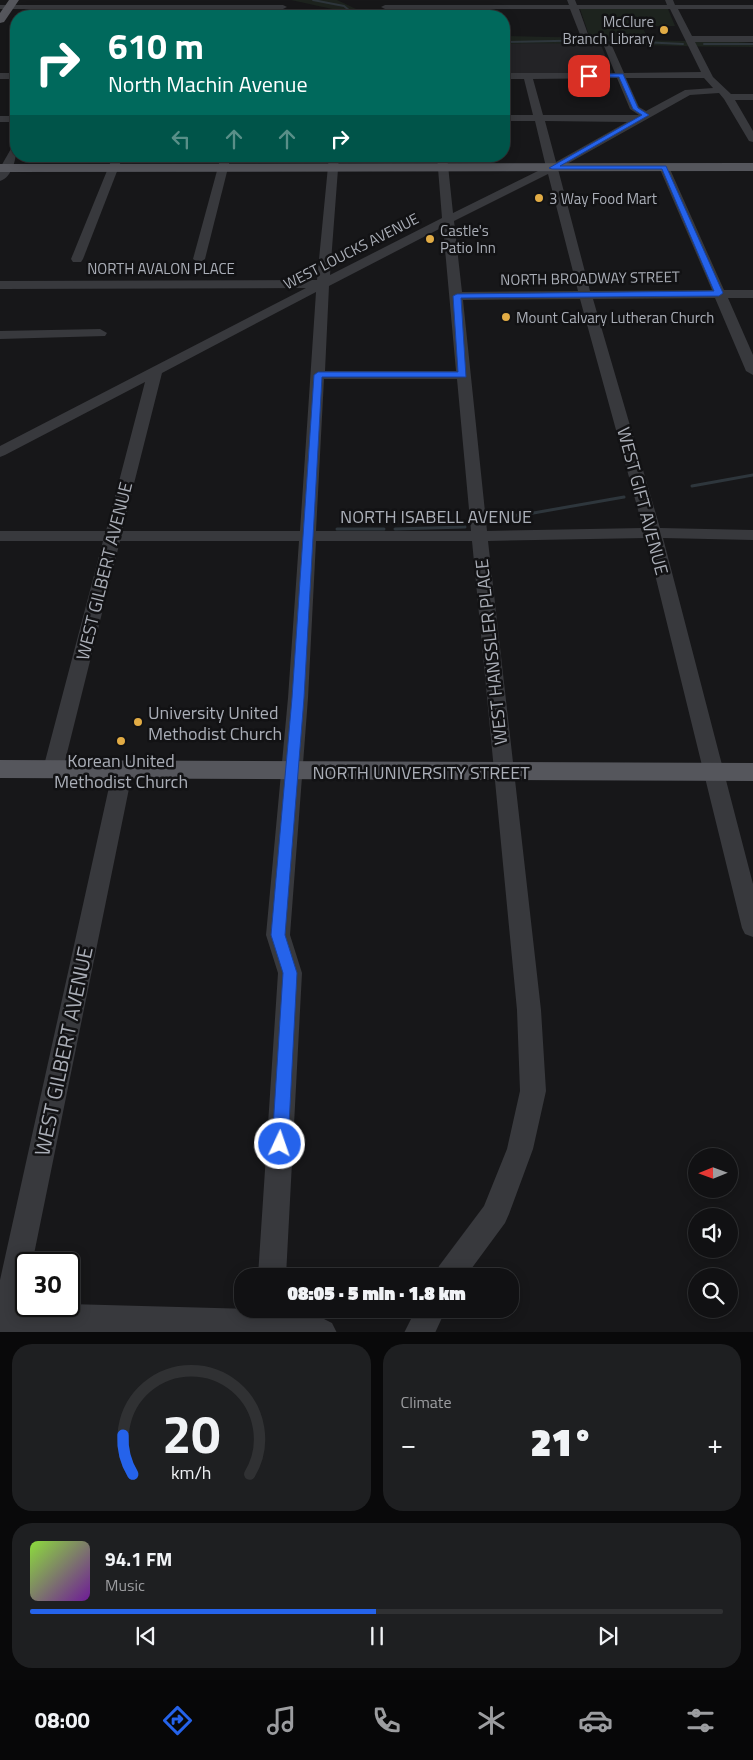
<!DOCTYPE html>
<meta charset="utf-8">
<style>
:root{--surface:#111113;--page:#1e1f21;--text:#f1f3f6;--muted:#9c9da0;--line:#303133;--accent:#2563eb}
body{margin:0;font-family:"Titillium Web",sans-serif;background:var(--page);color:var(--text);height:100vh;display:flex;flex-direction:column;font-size:19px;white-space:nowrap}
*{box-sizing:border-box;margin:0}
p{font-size:16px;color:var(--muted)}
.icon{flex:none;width:28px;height:28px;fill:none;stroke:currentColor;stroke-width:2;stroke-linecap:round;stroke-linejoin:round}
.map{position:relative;height:1332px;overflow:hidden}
.sheet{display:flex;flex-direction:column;gap:12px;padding:12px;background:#09090a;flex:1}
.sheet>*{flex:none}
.hud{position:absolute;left:10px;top:10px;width:500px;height:152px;border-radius:20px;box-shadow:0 2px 12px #0003,0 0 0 1px var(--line);background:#00695c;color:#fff;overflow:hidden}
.needle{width:32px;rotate:269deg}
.tools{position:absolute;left:688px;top:1148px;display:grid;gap:10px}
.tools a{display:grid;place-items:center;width:50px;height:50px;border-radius:50%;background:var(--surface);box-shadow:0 2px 12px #0003,0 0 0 1px var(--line);font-size:25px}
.speed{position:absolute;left:15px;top:1252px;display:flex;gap:10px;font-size:25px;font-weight:700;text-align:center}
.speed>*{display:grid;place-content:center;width:65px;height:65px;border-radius:50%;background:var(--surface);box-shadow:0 2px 12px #0003,0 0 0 1px var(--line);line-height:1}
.speed .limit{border:2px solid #111;border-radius:8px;background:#fff;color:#111}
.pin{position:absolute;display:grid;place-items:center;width:42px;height:42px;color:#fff;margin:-21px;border-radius:10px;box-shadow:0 2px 8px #0006}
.me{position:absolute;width:55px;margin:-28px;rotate:3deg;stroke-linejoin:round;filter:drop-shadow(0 0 4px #0008)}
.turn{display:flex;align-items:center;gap:18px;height:105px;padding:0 15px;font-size:22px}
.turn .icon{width:65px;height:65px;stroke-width:2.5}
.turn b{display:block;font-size:35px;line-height:42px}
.lanes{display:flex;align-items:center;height:48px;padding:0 15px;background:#0003;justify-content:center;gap:25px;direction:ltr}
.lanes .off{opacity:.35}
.big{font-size:38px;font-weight:800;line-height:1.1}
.sheet .tile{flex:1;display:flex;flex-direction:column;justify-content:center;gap:8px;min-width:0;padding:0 18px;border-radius:20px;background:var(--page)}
.sheet .dial{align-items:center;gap:0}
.dial svg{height:130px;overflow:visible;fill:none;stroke:var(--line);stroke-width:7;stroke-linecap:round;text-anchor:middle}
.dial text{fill:var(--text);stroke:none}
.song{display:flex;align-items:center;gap:15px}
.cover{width:60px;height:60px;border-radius:8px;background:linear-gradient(135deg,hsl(90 70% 55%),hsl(280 70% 35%))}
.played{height:5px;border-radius:2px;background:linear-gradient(90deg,var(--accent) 50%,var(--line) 50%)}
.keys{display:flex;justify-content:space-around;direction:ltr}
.heat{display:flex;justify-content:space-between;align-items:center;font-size:28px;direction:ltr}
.sheet .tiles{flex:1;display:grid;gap:12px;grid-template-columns:1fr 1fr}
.tile:last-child{grid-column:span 2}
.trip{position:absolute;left:234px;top:1268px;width:285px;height:50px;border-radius:20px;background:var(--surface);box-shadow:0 2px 12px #0003,0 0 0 1px var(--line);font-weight:800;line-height:50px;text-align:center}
.menu{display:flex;height:80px;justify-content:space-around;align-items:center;background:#070708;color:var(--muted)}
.menu .icon{width:35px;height:35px}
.menu .current{color:var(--accent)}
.menu b{font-size:22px;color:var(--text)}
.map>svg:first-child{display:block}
.built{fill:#232326}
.green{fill:#1d231e}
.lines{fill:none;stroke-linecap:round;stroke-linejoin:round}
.stream-far1{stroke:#2e363c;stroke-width:2}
.stream{stroke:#2e363c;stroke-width:3}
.minor{fill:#38393d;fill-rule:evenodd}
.major{fill:#55565c;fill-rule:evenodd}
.route{fill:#2563eb;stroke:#184099}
.poi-dot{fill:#e2ac45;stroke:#121214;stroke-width:2}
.labels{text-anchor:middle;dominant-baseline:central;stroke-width:5;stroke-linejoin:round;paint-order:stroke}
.far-poi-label{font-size:15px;fill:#aaaeb7;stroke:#121214;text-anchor:start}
.far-street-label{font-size:15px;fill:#aaaeb7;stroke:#121214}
.street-label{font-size:18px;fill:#aaaeb7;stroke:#121214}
.poi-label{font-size:18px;fill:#aaaeb7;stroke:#121214;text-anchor:start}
.near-street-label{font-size:21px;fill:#aaaeb7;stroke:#121214}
</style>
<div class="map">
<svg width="753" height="1333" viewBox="0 0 753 1333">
<rect width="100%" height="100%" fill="#171719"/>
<path class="built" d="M504,37L598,38L613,74H504Z"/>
<g class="green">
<path d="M291,0H337L371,16H333L332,9Z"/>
<path d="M580,9H668L675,26H642L648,39L637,40L739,42L753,43V47C670,47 587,42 504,44V36L590,38Z"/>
</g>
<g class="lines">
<g class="stream-far1">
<path d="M313,0L344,6L356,16"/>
<path d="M36,16L39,13"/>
<path d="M504,42L600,40L683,44"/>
<path d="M704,44H753"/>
</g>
<g class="stream">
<path d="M692,486L753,475"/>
<path d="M490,522L504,516L522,515L624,497"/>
<path d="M337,529H384"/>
<path d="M395,529L465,527"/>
</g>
<g class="minor">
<path d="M567,0H575L577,5H667L665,0H673L675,5H753V9H678L692,36H753V42H695L713,77L731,94H753V100H735L753,131V142L749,141L724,99L719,93L690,95L558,169L590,291L712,290L659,167L664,164L669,167L724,290H753V298H728L753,355V375L746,371L715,298L593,299L660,528L753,530V540L663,538L753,884V937L745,934L742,928L646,538L488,541L541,1010L546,1091L533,1149L509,1214L505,1223L466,1276H435L439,1266L484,1206L507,1149L520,1091L517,1010L472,541H316L308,698L290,935L302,973L286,1276H258L278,973L266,935L288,698L299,541H120L63,769L60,774L53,776L46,774L43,769L103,541H0V531H106L145,382L5,455L0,457V446L306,288L0,289V281L317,280L329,156H339L330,275L442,218L437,156H447L453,213L546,167L535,121H504V115H533L524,79H504V73H615L604,46L608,43L612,46L624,73L701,72L670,9H579L589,37L585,40L581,37L570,9H385L381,7L385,5H569ZM617,78L630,109L639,115H543L533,79ZM626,78H704L713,88L685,90L646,111L639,107ZM545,121L627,122L556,162ZM548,174L578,291L462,292L454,221ZM443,227L456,371H325L329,286ZM316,292L300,531H122L162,373ZM580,299L643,528L487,531L463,300ZM324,379H457L471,531H316Z"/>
<path d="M0,5H283L287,7L283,9H0Z"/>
<rect x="0" y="73" width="16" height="6"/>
<rect x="0" y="116" width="16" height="6"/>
<path d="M16,146C17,156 13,177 0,181V168L12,147Z"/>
<path d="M113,156H123L83,259L81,262H73L71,259Z"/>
<path d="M221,156H231L205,259L199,263L193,259Z"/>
<path d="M100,329L107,333L105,336L0,339V331Z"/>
<path d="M123,762L130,764L133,769L32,1264H26V1291L24,1303H26V1306H69V1304L252,1309L322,1318L332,1323L337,1333H0V1280L113,769L116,764Z"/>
<path d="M416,1309H446L435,1333H404Z"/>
</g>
<g class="major">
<path d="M9,0H19L4,22L0,23V13Z"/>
<path d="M753,163V171L0,172V164Z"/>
<path d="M0,760L753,763V781L0,778Z"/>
</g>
</g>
<path class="route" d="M589,74H623L638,108L649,115L560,166H666L723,293L719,296L461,298L466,377H322L304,698L285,935L297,973L288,1144L285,1149L280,1151L274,1149L272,1144L283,973L271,935L292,698L314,375L318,372H458L453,296L457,294L714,291L662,169H552L549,168L642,115L633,109L619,77H587Z"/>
<g class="poi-dot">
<circle cx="664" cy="30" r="5"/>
<circle cx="539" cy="198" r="5"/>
<circle cx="430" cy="239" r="5"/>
<circle cx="506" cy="317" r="5"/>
<circle cx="138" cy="722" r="5"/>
<circle cx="121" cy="741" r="5"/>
</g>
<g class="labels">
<g class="far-poi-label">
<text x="654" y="21" text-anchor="end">McClure<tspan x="654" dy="17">Branch Library</tspan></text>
<text x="549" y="198">3 Way Food Mart</text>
<text x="440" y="230">Castle's<tspan x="440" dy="17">Patio Inn</tspan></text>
<text x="516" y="317">Mount Calvary Lutheran Church</text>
</g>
<g class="far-street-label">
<text transform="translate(351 251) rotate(-27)">WEST LOUCKS AVENUE</text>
<text x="161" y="268">NORTH AVALON PLACE</text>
<text transform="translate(590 278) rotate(-1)">NORTH BROADWAY STREET</text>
</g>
<g class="street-label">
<text transform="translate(643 501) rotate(75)">WEST GIFT AVENUE</text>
<text x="436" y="516">NORTH ISABELL AVENUE</text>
<text transform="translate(104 571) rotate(-76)">WEST GILBERT AVENUE</text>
<text transform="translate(491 652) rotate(-96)">WEST HANSSLER PLACE</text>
<text x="421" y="772">NORTH UNIVERSITY STREET</text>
</g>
<g class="poi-label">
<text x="148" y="712">University United<tspan x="148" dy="21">Methodist Church</tspan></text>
<text x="121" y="760" text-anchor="middle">Korean United<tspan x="121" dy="21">Methodist Church</tspan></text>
</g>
<g class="near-street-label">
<text transform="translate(63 1051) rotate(-78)">WEST GILBERT AVENUE</text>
</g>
</g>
</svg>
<div class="tools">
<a><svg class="needle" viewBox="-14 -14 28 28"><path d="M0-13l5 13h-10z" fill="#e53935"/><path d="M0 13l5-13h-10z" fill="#9c9da0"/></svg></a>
<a><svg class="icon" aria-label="sound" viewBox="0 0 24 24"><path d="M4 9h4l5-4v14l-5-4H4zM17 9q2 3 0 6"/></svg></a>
<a><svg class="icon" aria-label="search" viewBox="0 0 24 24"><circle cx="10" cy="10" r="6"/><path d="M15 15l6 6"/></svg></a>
</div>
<div class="speed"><div class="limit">30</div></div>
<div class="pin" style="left:589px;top:76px;background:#d93025"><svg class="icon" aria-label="arrive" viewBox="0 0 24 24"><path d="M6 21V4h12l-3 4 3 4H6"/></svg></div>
<svg class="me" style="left:280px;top:1144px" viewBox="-20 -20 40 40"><circle r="17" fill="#2563eb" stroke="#fff" stroke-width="3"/><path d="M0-11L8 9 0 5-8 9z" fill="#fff"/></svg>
<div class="trip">08:05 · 5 min · 1.8 km</div>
<div class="hud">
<div class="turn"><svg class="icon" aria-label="right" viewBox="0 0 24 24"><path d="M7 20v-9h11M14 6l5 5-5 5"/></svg><div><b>610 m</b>North Machin Avenue</div></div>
<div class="lanes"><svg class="icon off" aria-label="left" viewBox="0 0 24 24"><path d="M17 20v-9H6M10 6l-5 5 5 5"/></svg><svg class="icon off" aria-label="ahead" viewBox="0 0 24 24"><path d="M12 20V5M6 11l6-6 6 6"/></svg><svg class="icon off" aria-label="ahead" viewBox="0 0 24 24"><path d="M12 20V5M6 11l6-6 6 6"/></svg><svg class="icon" aria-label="right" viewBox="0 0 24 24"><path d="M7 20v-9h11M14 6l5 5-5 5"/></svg></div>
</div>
</div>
<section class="sheet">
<div class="tiles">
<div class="tile dial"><svg viewBox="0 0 100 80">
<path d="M14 69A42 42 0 1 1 86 69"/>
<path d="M14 69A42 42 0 0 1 8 45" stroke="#2563eb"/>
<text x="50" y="56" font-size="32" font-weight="700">20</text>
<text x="50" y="72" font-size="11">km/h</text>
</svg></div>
<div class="tile"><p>Climate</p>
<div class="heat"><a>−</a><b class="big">21°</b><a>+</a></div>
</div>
<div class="tile">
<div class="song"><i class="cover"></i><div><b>94.1 FM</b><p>Music</p></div></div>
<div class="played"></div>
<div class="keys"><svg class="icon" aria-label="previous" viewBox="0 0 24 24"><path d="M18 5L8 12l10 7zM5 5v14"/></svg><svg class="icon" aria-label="pause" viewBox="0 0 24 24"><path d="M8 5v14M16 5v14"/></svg><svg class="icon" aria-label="next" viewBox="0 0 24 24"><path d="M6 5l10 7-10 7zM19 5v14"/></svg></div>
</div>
</div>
</section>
<nav class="menu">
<b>08:00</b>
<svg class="icon current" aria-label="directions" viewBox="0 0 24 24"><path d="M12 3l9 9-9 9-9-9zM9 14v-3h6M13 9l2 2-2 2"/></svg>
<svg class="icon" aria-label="music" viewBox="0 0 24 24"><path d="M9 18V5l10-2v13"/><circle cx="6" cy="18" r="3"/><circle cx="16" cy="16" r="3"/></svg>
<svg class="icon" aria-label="phone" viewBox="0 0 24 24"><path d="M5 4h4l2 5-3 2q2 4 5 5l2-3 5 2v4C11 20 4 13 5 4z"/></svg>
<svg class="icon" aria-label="climate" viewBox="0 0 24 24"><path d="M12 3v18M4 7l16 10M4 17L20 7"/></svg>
<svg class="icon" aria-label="car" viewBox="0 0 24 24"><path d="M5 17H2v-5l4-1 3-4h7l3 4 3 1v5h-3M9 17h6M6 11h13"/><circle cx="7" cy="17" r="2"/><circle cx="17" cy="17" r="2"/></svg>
<svg class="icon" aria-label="filters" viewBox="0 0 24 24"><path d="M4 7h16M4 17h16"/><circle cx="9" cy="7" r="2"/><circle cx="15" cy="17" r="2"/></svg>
</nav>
